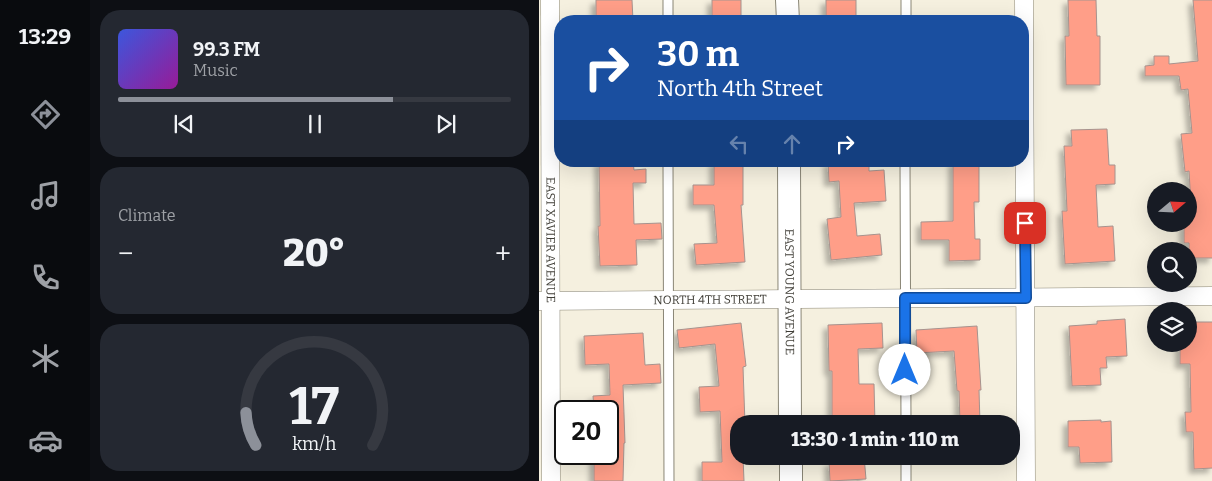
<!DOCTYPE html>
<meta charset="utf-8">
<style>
:root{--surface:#171b24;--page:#242831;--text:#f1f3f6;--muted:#9ea1a6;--line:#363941;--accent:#8c9099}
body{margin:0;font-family:Bitter,serif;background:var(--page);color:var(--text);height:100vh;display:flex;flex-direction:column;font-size:19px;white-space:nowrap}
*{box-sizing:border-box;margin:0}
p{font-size:16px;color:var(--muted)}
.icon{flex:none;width:28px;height:28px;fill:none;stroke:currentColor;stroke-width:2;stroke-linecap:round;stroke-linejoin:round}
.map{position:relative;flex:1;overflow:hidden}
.drawer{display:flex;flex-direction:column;gap:10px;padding:10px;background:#0d0f14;width:449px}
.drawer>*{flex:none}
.guide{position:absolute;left:15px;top:15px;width:475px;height:152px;border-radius:20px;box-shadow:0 5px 20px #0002;background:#1a4fa0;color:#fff;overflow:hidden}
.needle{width:32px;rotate:71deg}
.buttons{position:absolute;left:608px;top:182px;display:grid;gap:10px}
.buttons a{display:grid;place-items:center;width:50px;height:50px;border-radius:50%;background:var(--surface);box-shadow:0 5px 20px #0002;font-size:25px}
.speed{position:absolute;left:15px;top:400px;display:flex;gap:10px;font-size:25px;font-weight:700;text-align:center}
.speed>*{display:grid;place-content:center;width:65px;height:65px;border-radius:50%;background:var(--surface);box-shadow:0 5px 20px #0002;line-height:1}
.speed .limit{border:2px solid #111;border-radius:8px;background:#fff;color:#111}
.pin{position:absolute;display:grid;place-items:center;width:42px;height:42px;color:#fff;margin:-21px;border-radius:10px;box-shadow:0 2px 8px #0006}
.me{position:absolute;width:55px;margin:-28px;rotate:0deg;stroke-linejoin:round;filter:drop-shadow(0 0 4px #0008)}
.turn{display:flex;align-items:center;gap:18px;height:105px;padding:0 20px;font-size:22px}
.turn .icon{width:65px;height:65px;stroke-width:2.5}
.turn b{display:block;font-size:35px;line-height:42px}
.lanes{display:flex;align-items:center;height:48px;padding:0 20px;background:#0003;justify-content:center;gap:25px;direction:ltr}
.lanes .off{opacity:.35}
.big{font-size:38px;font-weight:800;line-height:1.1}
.drawer .card{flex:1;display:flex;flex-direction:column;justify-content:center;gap:8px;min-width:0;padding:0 18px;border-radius:20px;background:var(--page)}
.drawer .dial{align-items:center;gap:0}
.dial svg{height:130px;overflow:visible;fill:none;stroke:var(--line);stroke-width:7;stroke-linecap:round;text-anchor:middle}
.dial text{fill:var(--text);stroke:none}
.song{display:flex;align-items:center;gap:15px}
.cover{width:60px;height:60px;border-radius:8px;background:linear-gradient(135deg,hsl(230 70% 55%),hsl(300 70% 35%))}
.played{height:5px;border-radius:2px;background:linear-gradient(90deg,var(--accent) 70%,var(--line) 70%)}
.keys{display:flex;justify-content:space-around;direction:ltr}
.heat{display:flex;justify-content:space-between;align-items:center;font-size:28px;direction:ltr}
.trip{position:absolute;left:191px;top:415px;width:290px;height:50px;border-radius:20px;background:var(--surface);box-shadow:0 5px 20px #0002;font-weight:800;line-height:50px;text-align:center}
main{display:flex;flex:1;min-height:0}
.tabs{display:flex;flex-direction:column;width:90px;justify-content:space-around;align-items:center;background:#090b0e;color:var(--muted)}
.tabs .icon{width:35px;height:35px}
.tabs .on{color:var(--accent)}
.tabs b{font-size:22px;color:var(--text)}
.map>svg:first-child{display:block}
.building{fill:#ff9e88;stroke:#a6938e;filter:url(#shadow)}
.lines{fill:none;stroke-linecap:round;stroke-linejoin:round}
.service-casing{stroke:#8a8676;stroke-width:11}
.minor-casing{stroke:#8a8676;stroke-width:19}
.tertiary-casing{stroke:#8a8676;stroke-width:24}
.service{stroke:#fff;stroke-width:9}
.minor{stroke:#fff;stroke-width:18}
.tertiary{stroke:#fff;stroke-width:22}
.route-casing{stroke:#114b97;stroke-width:12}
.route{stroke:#1a73e8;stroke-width:9}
.labels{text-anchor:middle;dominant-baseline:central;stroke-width:4;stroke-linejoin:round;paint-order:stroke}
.street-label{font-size:12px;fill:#3f3d36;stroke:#fff}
</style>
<main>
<nav class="tabs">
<b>13:29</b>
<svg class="icon on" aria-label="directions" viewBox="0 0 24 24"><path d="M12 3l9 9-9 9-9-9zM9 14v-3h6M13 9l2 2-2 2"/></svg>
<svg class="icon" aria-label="music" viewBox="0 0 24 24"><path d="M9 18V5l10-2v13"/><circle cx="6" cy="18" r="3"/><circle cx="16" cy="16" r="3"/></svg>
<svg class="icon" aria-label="phone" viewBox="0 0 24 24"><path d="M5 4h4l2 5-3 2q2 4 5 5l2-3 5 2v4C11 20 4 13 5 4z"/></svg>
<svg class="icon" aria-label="climate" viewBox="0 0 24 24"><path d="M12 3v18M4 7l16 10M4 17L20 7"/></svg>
<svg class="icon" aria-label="car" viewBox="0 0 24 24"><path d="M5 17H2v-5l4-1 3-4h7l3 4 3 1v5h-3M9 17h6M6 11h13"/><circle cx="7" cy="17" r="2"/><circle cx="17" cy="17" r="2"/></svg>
</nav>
<section class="drawer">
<div class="card">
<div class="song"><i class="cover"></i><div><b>99.3 FM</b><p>Music</p></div></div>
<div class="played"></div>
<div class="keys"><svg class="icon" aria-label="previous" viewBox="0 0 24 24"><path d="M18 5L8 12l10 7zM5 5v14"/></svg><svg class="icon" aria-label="pause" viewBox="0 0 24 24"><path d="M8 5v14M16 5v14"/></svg><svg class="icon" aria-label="next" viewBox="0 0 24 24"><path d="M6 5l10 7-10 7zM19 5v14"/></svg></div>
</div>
<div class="card"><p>Climate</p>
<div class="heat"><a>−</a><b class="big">20°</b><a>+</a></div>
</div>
<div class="card dial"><svg viewBox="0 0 100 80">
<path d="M14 69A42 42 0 1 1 86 69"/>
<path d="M14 69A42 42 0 0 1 8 49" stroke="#8c9099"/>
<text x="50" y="56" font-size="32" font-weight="700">17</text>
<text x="50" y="72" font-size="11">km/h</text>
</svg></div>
</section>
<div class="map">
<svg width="674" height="481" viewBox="0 0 674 481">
<defs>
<filter id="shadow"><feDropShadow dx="-4.5" dy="4.5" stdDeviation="2.5" flood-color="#0004"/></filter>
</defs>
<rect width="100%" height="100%" fill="#f5f0df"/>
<g class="building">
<path d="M57,0H93L94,21H57Z"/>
<rect x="173" y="0" width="29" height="21"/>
<rect x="287" y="0" width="30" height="21"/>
<path d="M529,0H557L558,36H561V85H527L526,36H530Z"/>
<path d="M654,0H674V258H650V243H645V224H649V205H652L650,171L646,172L642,134L653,133L649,89L642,90L640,76H606V66L615,65V56H630V64L659,61Z"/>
<path d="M568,129L570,165H576V184L557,185L559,227L574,226L576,261L526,264L523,211H528L525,146H533L532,130Z"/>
<path d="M60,161H94L95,170L107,169V183H94L95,224L122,223L123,239L97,240L98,265L61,266L59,226H61Z"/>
<path d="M175,161H204V205H202L206,262L157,265L155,244L178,243L175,205H154V185H175Z"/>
<path d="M306,161H330V171L345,170L347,201L315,203L318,236L341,234L343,255L292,260L288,219L302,217L300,181L290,182L289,162Z"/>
<path d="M414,161H440V202H435L436,239H441V260L410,261V240H382V222L414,221Z"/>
<path d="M586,319L588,356L567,357L568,368H561L562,385L533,386L530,326L558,324V321Z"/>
<path d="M649,322H674V468L655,469L654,432H647L646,412H652L651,364H641V344H649Z"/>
<path d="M202,323L207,366L204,367L206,424H200V456H204L205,481H163V462H183L181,411L161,412L160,387L180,386L176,344L140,348L138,330Z"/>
<path d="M343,323L344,348L319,349L320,384H335L336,424H293V371H290L289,325Z"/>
<path d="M438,326L442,390H440L441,424H421L420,391H418L415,351L378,353L377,330Z"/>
<path d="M104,333L106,365L121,364L122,383L84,385L86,443H85L84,481H55V455H69V411H55L54,396L71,395L70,364L46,365L45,336Z"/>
<path d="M562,420V422L572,421L573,462L541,463L540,447H529V421Z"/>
<path d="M297,456H325L327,479L291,481L290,462H297Z"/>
</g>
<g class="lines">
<g class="service-casing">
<g id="service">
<path d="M129,21V0"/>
<path d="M367,21V0"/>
<path d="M129,161L130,481"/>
<path d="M366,161L367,424"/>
<path d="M367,456V481"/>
</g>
</g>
<g class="minor-casing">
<g id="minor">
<path id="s1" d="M11,0L12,481"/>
<path d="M485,0L487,481"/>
<path id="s2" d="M0,301L674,296"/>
</g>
</g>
<g class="tertiary-casing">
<g id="tertiary">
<path d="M248,0L249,21"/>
<path id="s3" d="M250,161L251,424"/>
<path d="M252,456V481"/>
</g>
</g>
<use href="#service" class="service"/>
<use href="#minor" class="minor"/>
<use href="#tertiary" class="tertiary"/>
</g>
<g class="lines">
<g class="route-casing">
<path id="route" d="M366,370V298H487L486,223"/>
</g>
<use href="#route" class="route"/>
</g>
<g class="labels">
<g class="street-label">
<text stroke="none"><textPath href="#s1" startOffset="240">EAST XAVIER AVENUE</textPath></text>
<text stroke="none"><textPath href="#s3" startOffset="131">EAST YOUNG AVENUE</textPath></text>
<text stroke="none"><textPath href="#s2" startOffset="171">NORTH 4TH STREET</textPath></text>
</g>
</g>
</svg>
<div class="buttons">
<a><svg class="needle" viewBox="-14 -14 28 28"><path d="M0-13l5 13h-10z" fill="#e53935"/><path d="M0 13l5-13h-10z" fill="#9ea1a6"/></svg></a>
<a><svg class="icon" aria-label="search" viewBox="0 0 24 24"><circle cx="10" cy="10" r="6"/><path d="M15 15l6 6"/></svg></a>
<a><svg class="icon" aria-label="layers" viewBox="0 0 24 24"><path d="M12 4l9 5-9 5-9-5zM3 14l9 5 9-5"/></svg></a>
</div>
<div class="speed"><div class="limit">20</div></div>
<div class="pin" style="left:486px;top:223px;background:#d93025"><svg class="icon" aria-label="arrive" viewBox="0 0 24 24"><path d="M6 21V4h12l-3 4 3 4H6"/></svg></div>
<svg class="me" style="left:366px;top:370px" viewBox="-20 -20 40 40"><circle r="19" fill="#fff"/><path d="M0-13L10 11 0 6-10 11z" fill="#1a73e8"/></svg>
<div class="trip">13:30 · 1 min · 110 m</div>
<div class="guide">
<div class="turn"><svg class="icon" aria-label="right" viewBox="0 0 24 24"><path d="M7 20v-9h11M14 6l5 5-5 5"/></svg><div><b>30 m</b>North 4th Street</div></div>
<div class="lanes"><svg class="icon off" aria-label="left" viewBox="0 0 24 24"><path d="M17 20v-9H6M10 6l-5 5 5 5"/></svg><svg class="icon off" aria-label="ahead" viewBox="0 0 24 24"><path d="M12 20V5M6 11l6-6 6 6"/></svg><svg class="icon" aria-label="right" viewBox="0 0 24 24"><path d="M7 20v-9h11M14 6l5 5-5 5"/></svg></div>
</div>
</div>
</main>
